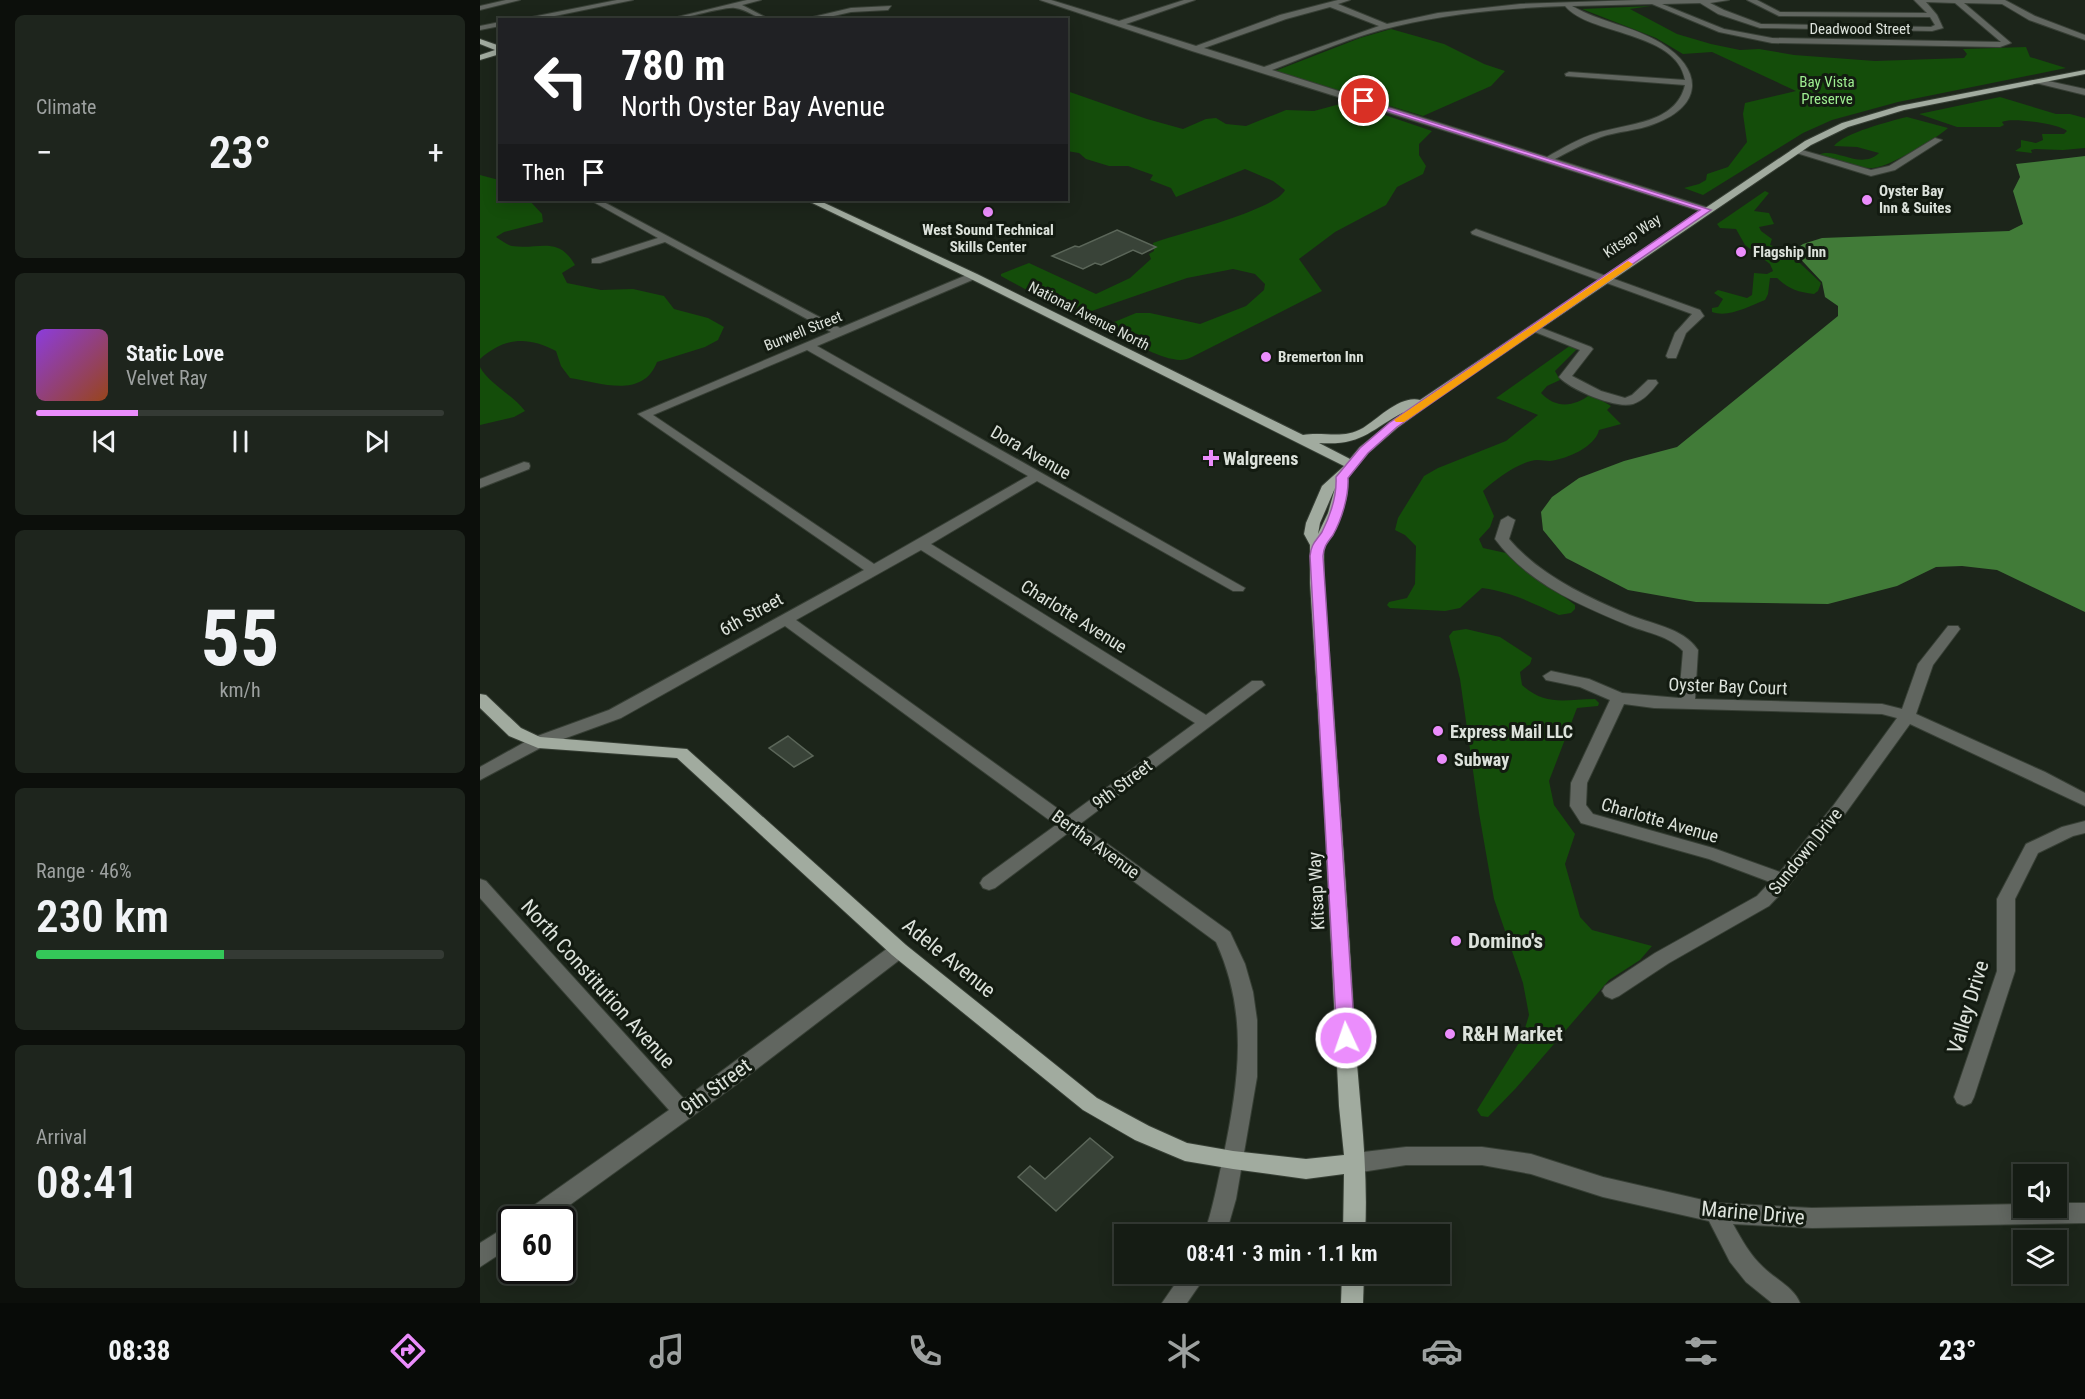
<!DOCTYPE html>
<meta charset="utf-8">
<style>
:root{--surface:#151c14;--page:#1e251d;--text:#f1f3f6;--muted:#9da1a0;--line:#343a34;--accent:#eb8dfc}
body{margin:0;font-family:"Roboto Condensed",sans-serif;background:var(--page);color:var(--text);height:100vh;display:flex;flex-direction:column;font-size:22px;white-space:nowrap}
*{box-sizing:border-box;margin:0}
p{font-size:20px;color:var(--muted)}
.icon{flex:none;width:33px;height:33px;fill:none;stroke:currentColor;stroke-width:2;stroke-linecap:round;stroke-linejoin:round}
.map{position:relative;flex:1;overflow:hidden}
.sheet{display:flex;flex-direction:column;gap:15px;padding:15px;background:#0c0f0b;width:480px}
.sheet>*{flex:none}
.hud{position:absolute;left:18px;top:18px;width:570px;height:183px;border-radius:0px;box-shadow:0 3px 15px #0003,0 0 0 2px var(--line);background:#202124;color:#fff;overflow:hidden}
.controls{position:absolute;left:1533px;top:1164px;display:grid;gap:12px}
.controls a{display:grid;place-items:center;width:54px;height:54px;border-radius:0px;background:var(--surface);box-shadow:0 3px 15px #0003,0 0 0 2px var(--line);font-size:30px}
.speed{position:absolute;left:18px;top:1206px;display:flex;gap:12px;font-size:30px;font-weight:700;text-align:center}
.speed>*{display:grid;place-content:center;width:78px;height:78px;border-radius:50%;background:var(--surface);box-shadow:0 3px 15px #0003,0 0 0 2px var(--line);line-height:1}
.speed .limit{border:3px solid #111;border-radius:9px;background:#fff;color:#111}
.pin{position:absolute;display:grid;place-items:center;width:51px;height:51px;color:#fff;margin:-26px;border:3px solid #fff;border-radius:50%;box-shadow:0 2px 6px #0007}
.me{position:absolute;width:66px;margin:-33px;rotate:357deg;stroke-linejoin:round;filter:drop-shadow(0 0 4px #0008)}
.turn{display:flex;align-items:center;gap:21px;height:126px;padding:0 24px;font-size:27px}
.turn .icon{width:78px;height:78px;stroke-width:2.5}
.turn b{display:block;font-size:42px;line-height:51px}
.then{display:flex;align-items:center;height:57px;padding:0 24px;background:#0003;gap:12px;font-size:22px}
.big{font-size:45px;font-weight:600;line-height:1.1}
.sheet .widget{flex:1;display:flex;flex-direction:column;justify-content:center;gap:9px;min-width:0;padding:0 21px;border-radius:9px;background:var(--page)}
.sheet .dial{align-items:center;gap:0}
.dial b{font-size:78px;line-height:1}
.song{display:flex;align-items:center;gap:18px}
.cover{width:72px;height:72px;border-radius:9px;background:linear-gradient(135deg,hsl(270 70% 55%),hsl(20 70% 35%))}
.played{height:6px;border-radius:3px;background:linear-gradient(90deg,var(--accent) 25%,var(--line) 25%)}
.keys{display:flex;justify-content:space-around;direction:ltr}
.heat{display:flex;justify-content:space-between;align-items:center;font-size:33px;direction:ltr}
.charge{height:9px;border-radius:4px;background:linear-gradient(90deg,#34c759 46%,var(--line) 0)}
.trip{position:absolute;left:634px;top:1224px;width:336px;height:60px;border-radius:0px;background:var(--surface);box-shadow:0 3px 15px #0003,0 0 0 2px var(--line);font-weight:600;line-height:60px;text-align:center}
.tabs{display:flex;height:96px;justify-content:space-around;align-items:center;background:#080b08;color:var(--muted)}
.tabs .icon{width:42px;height:42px}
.tabs .selected{color:var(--accent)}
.tabs b{font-size:27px;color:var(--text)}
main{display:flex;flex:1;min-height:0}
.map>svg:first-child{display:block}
.green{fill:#144d0a}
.water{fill:#417b38}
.building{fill:#394338;stroke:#5b6659;stroke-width:1.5}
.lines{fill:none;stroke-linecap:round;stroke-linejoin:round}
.minor-casing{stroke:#373f35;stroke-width:2}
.major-casing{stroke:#373f35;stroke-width:2}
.minor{fill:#616660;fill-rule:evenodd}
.major{fill:#a1ab9f;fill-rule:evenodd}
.route{fill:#eb8dfc;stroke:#995ca4;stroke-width:1.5}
.slow{fill:#f59e0b}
.poi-dot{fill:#eb8dfc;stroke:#131b11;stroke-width:2}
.labels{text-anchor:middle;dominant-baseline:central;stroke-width:6;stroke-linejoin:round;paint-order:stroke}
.far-street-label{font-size:15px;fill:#dce2db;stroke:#131b11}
.far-park-label{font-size:15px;fill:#9eee91;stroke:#131b11}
.far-poi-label{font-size:15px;font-weight:bold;fill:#dce2db;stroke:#131b11;text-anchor:start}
.street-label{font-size:18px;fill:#dce2db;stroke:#131b11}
.poi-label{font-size:18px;font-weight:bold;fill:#dce2db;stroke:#131b11;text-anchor:start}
.near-poi-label{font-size:21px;font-weight:bold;fill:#dce2db;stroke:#131b11;text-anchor:start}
.near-street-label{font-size:21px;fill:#dce2db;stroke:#131b11}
</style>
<main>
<section class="sheet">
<div class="widget"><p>Climate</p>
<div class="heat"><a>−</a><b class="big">23°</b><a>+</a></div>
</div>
<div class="widget">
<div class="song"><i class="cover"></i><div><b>Static Love</b><p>Velvet Ray</p></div></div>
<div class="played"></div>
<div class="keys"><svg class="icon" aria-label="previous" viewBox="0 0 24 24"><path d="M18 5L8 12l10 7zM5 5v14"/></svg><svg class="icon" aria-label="pause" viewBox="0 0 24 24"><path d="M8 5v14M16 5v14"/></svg><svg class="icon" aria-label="next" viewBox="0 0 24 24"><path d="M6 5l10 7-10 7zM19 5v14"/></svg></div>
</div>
<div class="widget dial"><b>55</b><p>km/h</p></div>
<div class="widget"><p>Range · 46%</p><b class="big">230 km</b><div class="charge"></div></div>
<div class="widget"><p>Arrival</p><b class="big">08:41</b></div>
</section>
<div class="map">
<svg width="1605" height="1303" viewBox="0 0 1605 1303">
<rect width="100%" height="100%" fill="#1c251a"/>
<g class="green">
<path d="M1171,6L1150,9L1197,34L1231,44L1260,50L1279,49L1314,55L1395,61L1484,58L1487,54L1483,49L1546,47L1550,57L1586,68L1418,102L1352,120L1323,133L1223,195L1204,188L1219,184L1226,180L1227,174L1248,167L1267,142L1263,114L1265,103L1316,91L1232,52L1203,54L1176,38L1102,9Z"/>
<path d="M911,29L964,44L1004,64L1025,71L1011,86L943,116L795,71L880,38Z"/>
<path d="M587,91L667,119L703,129L726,119L736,118L746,124L766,126L806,110L834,111L860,104L902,114L952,131L939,144V155L946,166L943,174L917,187L906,205L855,232L819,259L842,291L712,357C706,360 700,361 693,359C681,358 629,334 627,325L656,313H670L720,324L766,306L784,290L785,284L775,274L753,269L707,278L600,315L586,311L530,281L521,276V274L549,263L616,294L650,278L671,259L669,254L674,251L673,243C697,234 796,210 805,190L793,181L765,169L696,197L691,188L670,180L673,175L648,166H629L606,159L599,153L587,151Z"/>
<path d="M1520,97L1576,114H1590L1605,118V148L1583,150L1555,149L1551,150L1552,153L1535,151L1541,147V140L1556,143L1563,140L1562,134H1584L1587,131C1580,124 1531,117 1522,122L1524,125L1520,127H1477L1439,114Z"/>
<path d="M1427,117L1468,128C1456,139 1409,167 1393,168C1375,169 1355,160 1338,155C1356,146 1380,171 1399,153L1377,147L1354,146C1364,133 1410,121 1427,117Z"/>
<path d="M0,175L19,180L20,200H49L62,214L63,222L24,232L16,237C21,240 27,245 32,246C59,250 78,235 95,265L82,273L87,283L121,290L153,289L184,296L194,309L228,318L244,327L238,340L225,347L177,362C163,399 121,383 90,378L81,366L76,351C48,336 24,337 0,359Z"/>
<path d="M1285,191L1289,193L1274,211L1289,213L1294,224L1279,227L1281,231L1292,239L1290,245L1306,250L1341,283L1338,291L1334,294C1318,292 1309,289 1297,278H1290L1288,294L1285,300C1269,306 1249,318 1232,312V308L1238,307L1243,299L1234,293L1238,290L1267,298L1272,295L1274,273L1287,274L1293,271L1290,264L1265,245L1256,229L1240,228L1237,224Z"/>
<path d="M1091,345L1098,348L1075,371L1080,380L1067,386L1061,393C1076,409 1094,407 1111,394L1131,406L1127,410L1141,424L1119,430C1115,447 1087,459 1070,461C1064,461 1057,459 1051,461C1035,465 1015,480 1003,491L1014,516L1010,527L999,539L1003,548L1026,553L1095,605V609L1091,613L1079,615C1049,602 1035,593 1002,588L980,608L965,611L910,608L907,605L909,602L927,598L935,584L936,546L925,535L915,530L918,518L944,476L958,468L1026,441L1058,415L1016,398Z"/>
<path d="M0,367C9,384 32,394 45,411L34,417L0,425Z"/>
<path d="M986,629L1020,637L1052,658L1050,664L1040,672L1042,685C1066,707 1086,699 1115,699L1119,703L1118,706L1097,708L1069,781L1074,805L1095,834L1085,864L1100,917L1112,930L1172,946L1160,960L1129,980L1036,1088L1008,1117L1001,1116L997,1110L1042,1038L1049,1015L1043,983L1014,899L999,813L980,679L969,636L973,631Z"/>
</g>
<path class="water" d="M1605,156V612L1517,570L1482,566L1456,567L1417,586L1348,604L1216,602L1148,590L1086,558L1063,530L1061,512L1072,497L1099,478L1144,461L1197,447L1358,316V306L1345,297L1342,282L1313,251L1323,244L1342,238L1529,231L1543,224L1533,191L1540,177L1536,164Z"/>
<g class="building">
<path d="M637,230L676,247L662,254L653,250L621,265L615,263L603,269L572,256L595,246L599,247Z"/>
<path d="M308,736L333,756L314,767L289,748Z"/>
<path d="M610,1138L633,1157L576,1211L538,1177L550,1166L565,1179Z"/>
</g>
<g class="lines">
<g class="minor-casing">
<g id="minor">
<path d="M26,0H40L0,10V6Z"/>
<path d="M137,0H153L55,20H37Z"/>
<path d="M267,0H281L262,5L291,20C277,20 269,10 255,8C244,6 203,20 185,20Z"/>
<path d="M560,0H571L639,21L704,0H715L646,24L716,46L800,15L858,0H870L858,4L907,24L958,13L1040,4L1157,0H1249L1230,3L1244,10L1281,24L1451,27L1455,25L1450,17L1299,16L1267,0H1277L1300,12L1447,13L1434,0H1525L1555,16L1605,35V40L1549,20L1522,4L1484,3L1531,43L1520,47L1292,43L1239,32L1172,4L1092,6C1120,22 1153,26 1181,43C1224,70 1223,106 1174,124C1157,131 1138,131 1121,137C1105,143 1090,151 1075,159L1229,208L1231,210L1226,213L712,51ZM1446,2L1475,3L1521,42L1292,38L1244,29L1182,4L1220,3L1238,14L1280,28L1452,31L1463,28L1457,15ZM1085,6C1108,35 1197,31 1205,80L1089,72L1085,74L1086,76L1205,85C1196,124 1148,123 1117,133C1099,138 1083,148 1067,157L792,70C833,54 874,36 917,26C971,13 1029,8 1085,6ZM850,7L899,26L784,67L724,48L806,19Z"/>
<path d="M411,6L408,10L371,12L336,20H320L371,8Z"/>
<path d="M20,22V26L0,30V26Z"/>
<path d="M1559,79L1605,89V95L1556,83L1555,81Z"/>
<path d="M1455,138L1462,140L1415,170L1391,176L1310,151L1315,148L1391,170L1409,166Z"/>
<path d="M110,200H120L360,328L489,274H497V278L337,346L765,588L763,591H753L557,481L451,544L726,715L772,681H782L785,685L600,824L750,932L765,964L773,992L777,1020V1077L756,1199L746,1234H724C733,1209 737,1184 743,1158C759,1082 769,1014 736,942L588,833L515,888L509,890L503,888L500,883L503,878L576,825L305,626L141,718L64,746L0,780V767L52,738L129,710L384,570L158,414L351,332L185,242L120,263H112V259L178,238ZM327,350L548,476L394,564L173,415ZM441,550L715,723L588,816L316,620Z"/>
<path d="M996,229L1220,310L1224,316L1206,333L1196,358H1188L1186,356L1195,333L1212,314L992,234L991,232Z"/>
<path d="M1054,325L1111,347L1113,349L1092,376L1121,391L1145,398L1152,395L1168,380H1176L1178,383C1172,391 1163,401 1153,404C1136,409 1091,390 1079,377L1100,350L1050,330L1048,328Z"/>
<path d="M44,462L49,463L50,466L49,469L0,488V479Z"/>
<path d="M1028,516L1035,520L1029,539C1059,574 1103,595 1145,613C1169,624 1203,627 1218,650L1215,699L1402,704L1422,709L1438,664L1468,626H1478L1480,629L1453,665L1436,714L1565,772L1605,793V806L1430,724L1365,814L1309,885L1289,906L1189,963L1139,996L1132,999L1125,996L1122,991L1125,986L1175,953L1277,896L1290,882L1229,859L1101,823L1090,806L1091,783L1130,700L1100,687L1066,680L1063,676L1071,671L1109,679L1142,693L1199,698L1203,651C1189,636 1168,633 1150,626C1101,606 1047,583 1015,539L1021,520ZM1144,704L1174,708L1402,714L1417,718L1353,806L1300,872L1233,848L1113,814L1106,805L1107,783Z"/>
<path d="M1605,821V833L1593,836L1558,853L1535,899V971L1494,1097L1491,1103L1484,1106L1477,1103L1474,1097L1517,971V899L1546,844L1582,827Z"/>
<path d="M0,879L6,881L204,1099L412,945L419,943L426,945L428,950L426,955L257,1084L69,1220H40L43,1213L189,1110L0,898Z"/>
<path d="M926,1147H1002L1051,1154L1123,1177L1236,1203L1332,1208L1544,1204V1208H1576V1203H1605V1223L1332,1228L1253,1224C1262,1240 1270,1255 1283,1267C1295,1279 1314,1287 1320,1303H1292L1266,1282L1250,1262L1229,1221L1123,1197L1051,1174L1002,1165H926L875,1173L868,1170L864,1163L868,1156L875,1153Z"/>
<path d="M32,1223V1246L0,1267V1243Z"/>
<path d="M702,1274H727L707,1303H682Z"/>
</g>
</g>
<g class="major-casing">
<g id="major">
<path d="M0,39L20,46V54L0,60V55L15,50L0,44Z"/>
<path d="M1605,70V74L1424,110L1368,127L1331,145L957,399L917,428L888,453L868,477L867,494L862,513L844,545V583C855,729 866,875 874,1022C878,1093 889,1164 885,1234H863L864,1174L826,1179L753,1169L705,1161L655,1140L603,1110L412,955L197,758L58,748L29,736L0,708V694L6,695L41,728L60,737L207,749L426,945L617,1098L669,1126L707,1143L753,1151L826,1159L864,1155L859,1106L845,821L830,583V545L824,534L826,523L842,486L864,466L489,278L326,200H338L497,274L823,435C844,431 862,440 883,428C898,419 920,395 940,400L1325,141L1362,123L1419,106ZM924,412L880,447L870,459L839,443C882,446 890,430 924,412ZM855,488L848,513L838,534L840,523Z"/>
<path d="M862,1274H884L883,1303H861Z"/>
</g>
</g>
<use href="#minor" class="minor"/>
<use href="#major" class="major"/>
</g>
<path class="route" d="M882,100L1231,210L917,427L888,453L868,478C869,495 862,519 853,535C847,543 844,546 843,556L875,1038L872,1044L866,1046L859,1044L857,1038L830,556C831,544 836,541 842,532C850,516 857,495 856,477L880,448L909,423L1220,210L882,103Z"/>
<path class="slow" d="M1148,261L1153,264L1151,266L924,422H916L914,420Z"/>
<g class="poi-dot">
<circle cx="1387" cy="200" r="6"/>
<circle cx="508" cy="212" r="6"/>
<circle cx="1261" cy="252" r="6"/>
<circle cx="786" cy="357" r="6"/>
<path d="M728 449h6v6h6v6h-6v6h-6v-6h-6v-6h6z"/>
<circle cx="958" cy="731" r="6"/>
<circle cx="962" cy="759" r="6"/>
<circle cx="976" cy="941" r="6"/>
<circle cx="970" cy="1034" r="6"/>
</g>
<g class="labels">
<g class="far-street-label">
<text x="1380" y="29">Deadwood Street</text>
<text transform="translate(1152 236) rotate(-34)">Kitsap Way</text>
<text transform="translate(609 316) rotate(27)">National Avenue North</text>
<text transform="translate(323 331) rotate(-22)">Burwell Street</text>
</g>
<g class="far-park-label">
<text x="1347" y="82">Bay Vista<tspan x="1347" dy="17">Preserve</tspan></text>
</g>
<g class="far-poi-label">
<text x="1399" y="191">Oyster Bay<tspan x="1399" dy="17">Inn &amp; Suites</tspan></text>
<text x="508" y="230" text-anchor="middle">West Sound Technical<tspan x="508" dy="17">Skills Center</tspan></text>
<text x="1273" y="252">Flagship Inn</text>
<text x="798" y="357">Bremerton Inn</text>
</g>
<g class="street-label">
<text transform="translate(551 452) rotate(30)">Dora Avenue</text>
<text transform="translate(271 614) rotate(-29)">6th Street</text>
<text transform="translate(594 616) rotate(32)">Charlotte Avenue</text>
<text transform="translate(1248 686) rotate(2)">Oyster Bay Court</text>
<text transform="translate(642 784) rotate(-37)">9th Street</text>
<text transform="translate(1180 820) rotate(16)">Charlotte Avenue</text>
<text transform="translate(616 844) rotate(36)">Bertha Avenue</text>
<text transform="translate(1325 851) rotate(-51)">Sundown Drive</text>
<text transform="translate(836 891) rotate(-93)">Kitsap Way</text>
</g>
<g class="poi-label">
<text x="743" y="458">Walgreens</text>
<text x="970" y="731">Express Mail LLC</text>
<text x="974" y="759">Subway</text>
</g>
<g class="near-poi-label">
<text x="988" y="941">Domino's</text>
<text x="982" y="1034">R&amp;H Market</text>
</g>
<g class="near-street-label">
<text transform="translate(469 958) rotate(39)">Adele Avenue</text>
<text transform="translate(118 984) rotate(48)">North Constitution Avenue</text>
<text transform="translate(1488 1007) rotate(-73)">Valley Drive</text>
<text transform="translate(236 1087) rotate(-36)">9th Street</text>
<text transform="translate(1273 1213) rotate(5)">Marine Drive</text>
</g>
</g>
</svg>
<div class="controls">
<a><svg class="icon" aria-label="sound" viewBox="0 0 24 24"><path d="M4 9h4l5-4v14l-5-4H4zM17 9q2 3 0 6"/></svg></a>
<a><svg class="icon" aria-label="layers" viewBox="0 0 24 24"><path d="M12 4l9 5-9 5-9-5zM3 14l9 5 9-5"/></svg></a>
</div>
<div class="speed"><div class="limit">60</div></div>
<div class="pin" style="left:884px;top:101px;background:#d93025"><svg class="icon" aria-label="arrive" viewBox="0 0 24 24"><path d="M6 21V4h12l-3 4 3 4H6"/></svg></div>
<svg class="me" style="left:866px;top:1038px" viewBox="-20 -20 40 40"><circle r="17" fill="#eb8dfc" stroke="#fff" stroke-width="3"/><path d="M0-11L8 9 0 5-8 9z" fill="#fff"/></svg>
<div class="trip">08:41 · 3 min · 1.1 km</div>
<div class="hud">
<div class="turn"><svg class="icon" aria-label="left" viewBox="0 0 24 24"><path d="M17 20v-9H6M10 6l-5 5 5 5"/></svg><div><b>780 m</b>North Oyster Bay Avenue</div></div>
<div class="then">Then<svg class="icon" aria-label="arrive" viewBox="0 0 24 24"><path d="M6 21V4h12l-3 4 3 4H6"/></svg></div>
</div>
</div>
</main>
<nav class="tabs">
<b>08:38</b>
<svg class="icon selected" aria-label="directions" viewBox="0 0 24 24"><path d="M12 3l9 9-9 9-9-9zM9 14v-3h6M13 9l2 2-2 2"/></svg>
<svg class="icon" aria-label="music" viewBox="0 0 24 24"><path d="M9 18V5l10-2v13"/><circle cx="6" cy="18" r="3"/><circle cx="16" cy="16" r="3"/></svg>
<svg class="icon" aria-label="phone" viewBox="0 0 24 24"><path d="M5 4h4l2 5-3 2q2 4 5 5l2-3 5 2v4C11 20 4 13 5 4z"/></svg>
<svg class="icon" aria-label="climate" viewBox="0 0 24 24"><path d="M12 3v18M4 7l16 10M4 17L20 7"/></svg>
<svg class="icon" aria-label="car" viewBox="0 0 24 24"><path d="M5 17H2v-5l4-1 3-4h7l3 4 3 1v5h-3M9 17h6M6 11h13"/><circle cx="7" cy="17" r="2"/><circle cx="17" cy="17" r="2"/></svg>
<svg class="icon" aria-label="filters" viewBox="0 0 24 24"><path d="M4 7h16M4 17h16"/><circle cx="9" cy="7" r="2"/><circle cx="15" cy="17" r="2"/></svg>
<b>23°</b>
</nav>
